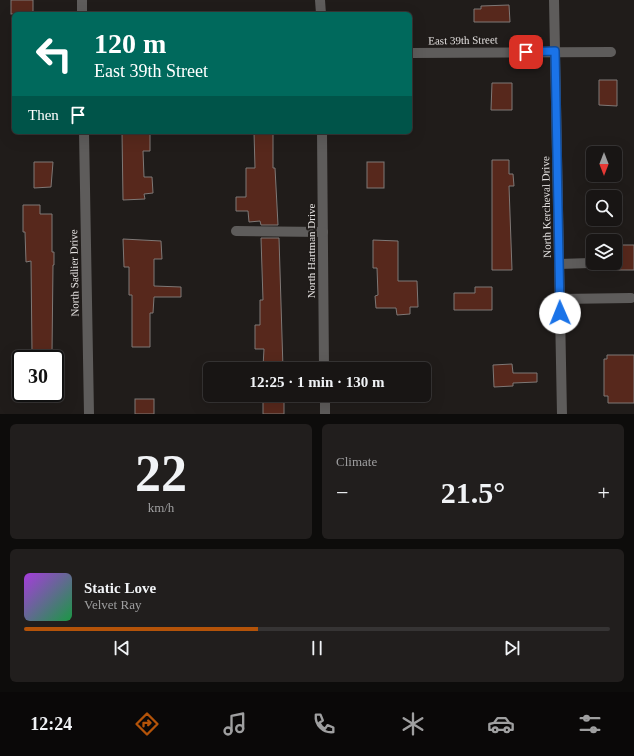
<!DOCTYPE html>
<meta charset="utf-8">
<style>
:root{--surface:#181514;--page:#211e1d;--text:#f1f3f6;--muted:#9f9fa0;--line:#363434;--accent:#b45309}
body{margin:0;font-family:Georgia,serif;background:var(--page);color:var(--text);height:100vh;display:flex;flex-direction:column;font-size:15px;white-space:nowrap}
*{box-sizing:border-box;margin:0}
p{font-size:13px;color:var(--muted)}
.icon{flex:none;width:22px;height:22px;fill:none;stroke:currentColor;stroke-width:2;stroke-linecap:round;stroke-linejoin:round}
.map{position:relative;height:414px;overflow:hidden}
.sheet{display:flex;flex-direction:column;gap:10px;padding:10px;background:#0d0c0b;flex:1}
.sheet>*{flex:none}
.top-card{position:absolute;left:12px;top:12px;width:400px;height:122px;border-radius:6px;box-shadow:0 4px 16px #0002,0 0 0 1px var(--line);background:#00695c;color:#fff;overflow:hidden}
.needle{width:26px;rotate:180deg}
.controls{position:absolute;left:586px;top:146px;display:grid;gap:8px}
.controls a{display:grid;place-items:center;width:36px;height:36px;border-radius:6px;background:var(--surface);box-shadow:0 4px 16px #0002,0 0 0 1px var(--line);font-size:20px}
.speed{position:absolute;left:12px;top:350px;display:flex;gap:8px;font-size:20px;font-weight:700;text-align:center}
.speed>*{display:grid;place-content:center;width:52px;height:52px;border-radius:50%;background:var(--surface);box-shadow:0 4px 16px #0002,0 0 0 1px var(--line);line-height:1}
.speed .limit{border:2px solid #111;border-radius:6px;background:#fff;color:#111}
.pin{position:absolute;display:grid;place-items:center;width:34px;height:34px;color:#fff;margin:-17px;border-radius:8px;box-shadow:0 2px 6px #0006}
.me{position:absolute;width:44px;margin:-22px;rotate:359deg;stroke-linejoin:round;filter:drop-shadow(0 0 3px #0008)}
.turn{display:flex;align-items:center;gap:14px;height:84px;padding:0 16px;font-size:18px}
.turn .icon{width:52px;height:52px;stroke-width:2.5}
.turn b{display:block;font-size:28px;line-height:34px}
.then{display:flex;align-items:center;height:38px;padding:0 16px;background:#0003;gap:8px;font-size:15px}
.big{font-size:30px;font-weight:800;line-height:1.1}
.sheet .card{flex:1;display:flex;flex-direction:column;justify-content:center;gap:6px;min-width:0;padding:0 14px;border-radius:6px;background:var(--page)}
.sheet .dial{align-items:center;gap:0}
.dial b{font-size:52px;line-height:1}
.song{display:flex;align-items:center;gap:12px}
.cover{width:48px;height:48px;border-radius:6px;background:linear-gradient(135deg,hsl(280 70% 55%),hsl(140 70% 35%))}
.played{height:4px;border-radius:2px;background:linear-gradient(90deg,var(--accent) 40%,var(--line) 40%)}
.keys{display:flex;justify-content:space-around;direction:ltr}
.heat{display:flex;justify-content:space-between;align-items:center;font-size:22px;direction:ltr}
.sheet .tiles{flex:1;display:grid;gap:10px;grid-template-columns:1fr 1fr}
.card:last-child{grid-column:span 2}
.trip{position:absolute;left:203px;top:362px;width:228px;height:40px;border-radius:6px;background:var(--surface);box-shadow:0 4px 16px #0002,0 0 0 1px var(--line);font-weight:800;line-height:40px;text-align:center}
.tab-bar{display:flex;height:64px;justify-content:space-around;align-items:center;background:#0a0808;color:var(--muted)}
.tab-bar .icon{width:28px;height:28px}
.tab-bar .active{color:var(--accent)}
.tab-bar b{font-size:18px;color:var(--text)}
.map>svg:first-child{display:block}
.building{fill:#57281c;stroke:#7e7876}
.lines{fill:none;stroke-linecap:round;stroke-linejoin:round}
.minor{stroke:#5e5c5b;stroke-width:10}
.route-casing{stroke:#114b97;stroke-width:10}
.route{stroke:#1a73e8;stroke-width:7}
.labels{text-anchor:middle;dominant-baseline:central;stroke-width:4;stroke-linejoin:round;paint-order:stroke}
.street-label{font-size:11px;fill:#e2dfde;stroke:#201c1a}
</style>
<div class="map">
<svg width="634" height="414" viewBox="0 0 634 414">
<rect width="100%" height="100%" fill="#201c1a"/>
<g class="building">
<rect x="11" y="0" width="22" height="14"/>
<path d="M509,5L510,22H474V9H481V6Z"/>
<path d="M599,80H617V106L599,105Z"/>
<path d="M492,83H512V110H491Z"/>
<path d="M122,132H150V151H143L144,177H152L153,193L144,194L145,199L123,200Z"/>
<path d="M254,132H273V168H275L278,225H261L260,221L249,222L248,211H236V197H246V168H255Z"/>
<path d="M492,160H509V174H513L514,186H509L512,270H492Z"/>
<path d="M34,162H53L51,187L34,188Z"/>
<rect x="367" y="162" width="17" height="26"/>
<path d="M23,205H40V214H52V252H54V265H53L52,352H32L31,261L26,262L25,232H23Z"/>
<path d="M261,238H279L283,369H267V367H263L264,349H255V325H260V300H263Z"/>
<path d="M123,239L161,241L162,259H154V286L181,287V297H154L153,313H150V347H132V295H129V267H124Z"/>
<path d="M373,240L398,241V281H417L418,307H410V314L397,315L396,308H376L375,296L378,295L377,268H373Z"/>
<rect x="615" y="245" width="19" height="25"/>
<path d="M475,287H492V310H454V293H475Z"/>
<path d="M607,355H634V403H608V396H604V359H607Z"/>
<path d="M512,364L513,373H537V382L513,383V386L494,387L493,365Z"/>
<rect x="135" y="399" width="19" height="15"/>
<rect x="263" y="400" width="21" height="14"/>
</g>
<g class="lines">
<g class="minor">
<path d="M82,0V14"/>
<path d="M320,0L321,14"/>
<path d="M554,0L562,414"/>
<path d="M410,53L611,52"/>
<path d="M84,132L89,414"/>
<path d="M322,132L324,369"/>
<path d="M236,231L323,232"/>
<path d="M559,264L590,263"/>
<path d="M560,299L631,298"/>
<path d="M325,395V414"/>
</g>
</g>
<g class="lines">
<g class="route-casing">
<path id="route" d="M526,52L555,51L560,313"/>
</g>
<use href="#route" class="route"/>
</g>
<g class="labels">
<g class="street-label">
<text transform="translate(463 40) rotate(-1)">East 39th Street</text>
<text transform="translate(546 207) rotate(-91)">North Kercheval Drive</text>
<text transform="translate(311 251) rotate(-90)">North Hartman Drive</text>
<text transform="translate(74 273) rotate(-91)">North Sadlier Drive</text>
</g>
</g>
</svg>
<div class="controls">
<a><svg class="needle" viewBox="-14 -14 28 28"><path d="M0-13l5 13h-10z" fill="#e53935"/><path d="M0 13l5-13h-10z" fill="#9f9fa0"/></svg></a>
<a><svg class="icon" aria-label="search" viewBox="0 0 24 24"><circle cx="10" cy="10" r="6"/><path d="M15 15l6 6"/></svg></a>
<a><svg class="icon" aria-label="layers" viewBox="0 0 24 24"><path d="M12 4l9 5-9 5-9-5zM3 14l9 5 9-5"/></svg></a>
</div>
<div class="speed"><div class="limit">30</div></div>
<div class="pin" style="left:526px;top:52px;background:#d93025"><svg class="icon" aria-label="arrive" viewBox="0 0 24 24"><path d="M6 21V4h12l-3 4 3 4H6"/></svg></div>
<svg class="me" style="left:560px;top:313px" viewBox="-20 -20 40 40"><circle r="19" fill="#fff"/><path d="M0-13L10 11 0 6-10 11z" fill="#1a73e8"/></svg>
<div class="trip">12:25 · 1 min · 130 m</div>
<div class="top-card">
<div class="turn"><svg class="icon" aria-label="left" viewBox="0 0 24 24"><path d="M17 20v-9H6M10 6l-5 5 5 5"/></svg><div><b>120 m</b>East 39th Street</div></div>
<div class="then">Then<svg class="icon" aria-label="arrive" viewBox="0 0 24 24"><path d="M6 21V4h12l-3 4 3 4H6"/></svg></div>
</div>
</div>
<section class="sheet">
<div class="tiles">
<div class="card dial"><b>22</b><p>km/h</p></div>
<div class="card"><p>Climate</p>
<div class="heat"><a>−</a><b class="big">21.5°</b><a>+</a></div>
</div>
<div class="card">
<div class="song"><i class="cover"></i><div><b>Static Love</b><p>Velvet Ray</p></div></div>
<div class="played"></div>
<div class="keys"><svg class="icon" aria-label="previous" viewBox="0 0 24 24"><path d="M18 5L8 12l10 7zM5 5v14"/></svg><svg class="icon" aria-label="pause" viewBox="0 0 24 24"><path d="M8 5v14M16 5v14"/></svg><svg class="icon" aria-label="next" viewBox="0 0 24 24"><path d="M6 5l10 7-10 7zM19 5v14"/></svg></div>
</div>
</div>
</section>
<nav class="tab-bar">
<b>12:24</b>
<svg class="icon active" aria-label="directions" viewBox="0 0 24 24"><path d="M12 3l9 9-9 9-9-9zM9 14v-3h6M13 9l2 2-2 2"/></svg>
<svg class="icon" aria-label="music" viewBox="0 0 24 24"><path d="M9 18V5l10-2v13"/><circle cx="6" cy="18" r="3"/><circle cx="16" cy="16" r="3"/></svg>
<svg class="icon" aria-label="phone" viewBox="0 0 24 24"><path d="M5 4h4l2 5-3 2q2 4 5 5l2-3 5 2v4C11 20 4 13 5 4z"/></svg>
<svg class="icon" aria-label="climate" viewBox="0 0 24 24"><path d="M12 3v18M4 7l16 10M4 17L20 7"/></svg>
<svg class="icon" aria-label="car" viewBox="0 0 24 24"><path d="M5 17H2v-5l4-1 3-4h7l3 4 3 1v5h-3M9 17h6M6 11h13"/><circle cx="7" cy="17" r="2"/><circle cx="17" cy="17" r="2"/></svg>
<svg class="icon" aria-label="filters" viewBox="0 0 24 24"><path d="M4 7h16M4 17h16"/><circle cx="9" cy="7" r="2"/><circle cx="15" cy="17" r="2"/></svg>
</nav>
